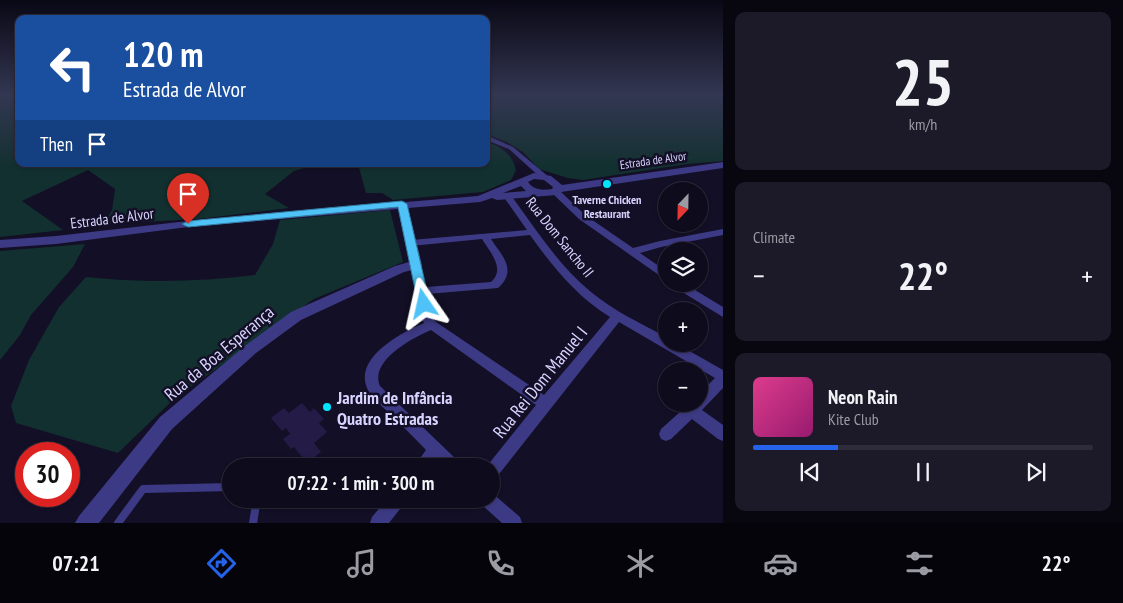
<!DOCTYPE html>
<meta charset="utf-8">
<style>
:root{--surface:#0e0b1c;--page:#1c1929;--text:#f1f3f6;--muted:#9b9ba3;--line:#2e2b3b;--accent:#2563eb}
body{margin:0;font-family:"PT Sans Narrow",sans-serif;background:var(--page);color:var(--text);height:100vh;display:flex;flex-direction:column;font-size:19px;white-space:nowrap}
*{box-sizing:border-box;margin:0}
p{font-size:16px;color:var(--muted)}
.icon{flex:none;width:28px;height:28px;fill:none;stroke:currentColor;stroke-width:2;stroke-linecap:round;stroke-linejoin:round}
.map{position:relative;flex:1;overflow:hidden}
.sheet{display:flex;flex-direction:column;gap:12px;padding:12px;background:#08060f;width:400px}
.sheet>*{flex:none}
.hud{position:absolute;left:15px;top:15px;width:475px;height:152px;border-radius:10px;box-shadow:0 1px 4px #0004,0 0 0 1px var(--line);background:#1a4fa0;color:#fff;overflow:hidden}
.needle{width:32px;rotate:202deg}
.buttons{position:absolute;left:658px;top:182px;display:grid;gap:10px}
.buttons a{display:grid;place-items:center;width:50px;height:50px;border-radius:50%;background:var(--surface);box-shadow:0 1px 4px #0004,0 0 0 1px var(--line);font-size:25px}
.speed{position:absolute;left:15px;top:442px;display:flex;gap:10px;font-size:25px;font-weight:700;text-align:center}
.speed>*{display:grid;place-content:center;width:65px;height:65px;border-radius:50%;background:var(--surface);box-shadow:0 1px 4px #0004,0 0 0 1px var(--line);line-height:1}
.speed .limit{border:8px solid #d22;background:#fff;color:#111}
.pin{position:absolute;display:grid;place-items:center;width:42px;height:42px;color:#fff;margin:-51px -21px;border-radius:50% 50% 50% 0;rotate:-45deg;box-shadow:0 0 5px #0007}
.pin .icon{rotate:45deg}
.me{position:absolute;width:55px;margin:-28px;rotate:349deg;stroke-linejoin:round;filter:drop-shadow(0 0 4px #0008)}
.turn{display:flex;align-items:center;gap:18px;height:105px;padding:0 25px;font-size:22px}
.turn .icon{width:65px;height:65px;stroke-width:2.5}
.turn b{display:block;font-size:35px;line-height:42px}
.then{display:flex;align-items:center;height:48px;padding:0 25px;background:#0003;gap:10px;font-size:19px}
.big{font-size:38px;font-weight:700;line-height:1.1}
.sheet .widget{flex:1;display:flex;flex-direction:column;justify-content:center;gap:8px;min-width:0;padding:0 18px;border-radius:10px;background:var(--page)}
.sheet .dial{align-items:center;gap:0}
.dial b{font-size:65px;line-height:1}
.song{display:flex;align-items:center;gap:15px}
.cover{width:60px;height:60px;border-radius:8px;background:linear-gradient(135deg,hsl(330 70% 55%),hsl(320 70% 35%))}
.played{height:5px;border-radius:2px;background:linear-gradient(90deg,var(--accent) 25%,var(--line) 25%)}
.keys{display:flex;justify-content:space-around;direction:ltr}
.heat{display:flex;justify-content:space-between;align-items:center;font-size:28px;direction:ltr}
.trip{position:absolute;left:222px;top:458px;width:278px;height:50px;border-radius:25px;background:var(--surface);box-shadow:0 1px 4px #0004,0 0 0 1px var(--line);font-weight:700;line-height:50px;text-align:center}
.dock{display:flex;height:80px;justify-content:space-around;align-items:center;background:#06040b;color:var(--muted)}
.dock .icon{width:35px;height:35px}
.dock .on{color:var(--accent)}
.dock b{font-size:22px;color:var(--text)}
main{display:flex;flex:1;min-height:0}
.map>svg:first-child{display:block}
.green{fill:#12302f}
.building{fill:#241b47}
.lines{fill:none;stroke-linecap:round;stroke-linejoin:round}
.service{stroke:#3d3a85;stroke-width:8}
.minor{fill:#3d3a85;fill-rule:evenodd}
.tertiary{fill:#3d3a85;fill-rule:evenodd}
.route{fill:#4fc3f7;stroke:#337fa1}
.poi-dot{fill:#00e5ff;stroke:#130f26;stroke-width:2}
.labels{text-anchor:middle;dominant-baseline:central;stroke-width:5;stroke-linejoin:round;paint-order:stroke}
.far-street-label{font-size:12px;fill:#d9d4ff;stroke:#130f26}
.far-poi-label{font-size:12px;font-weight:bold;fill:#d9d4ff;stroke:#130f26}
.street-label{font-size:15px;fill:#d9d4ff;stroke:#130f26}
.near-street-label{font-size:18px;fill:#d9d4ff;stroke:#130f26}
.near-poi-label{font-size:18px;font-weight:bold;fill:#d9d4ff;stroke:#130f26;text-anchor:start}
</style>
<main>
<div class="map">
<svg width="723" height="523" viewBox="0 0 723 523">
<rect width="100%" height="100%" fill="#130f26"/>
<g class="green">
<path d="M0,95H19V164H342L340,166L304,168L294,171L265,194L289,208L198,219L104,224L112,210L115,189L88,170L22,201L63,230L0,237Z"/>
<path d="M486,95H723V161L687,164L583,180L568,178L539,169L523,152L507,142L486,134Z"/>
<path d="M486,141C502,148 512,153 516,170L511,180L483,192L393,200L382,193H366L358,164H349H486Z"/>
<path d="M390,210L403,262L314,299L174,399L118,453L16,423L11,406L29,360L59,307L86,277C142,283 199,282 255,275L273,244L280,220Z"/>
<path d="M85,244L73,267L31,315L20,335L0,360V251Z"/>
</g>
<path class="building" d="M302,403L310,412L314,408L324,419L319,423L327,432L314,443L321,452L307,463L294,447L291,449L283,439L290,434L286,428L282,431L271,418L284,408L289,413Z"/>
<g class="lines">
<g class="service">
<path d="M118,523L143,489L231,487"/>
<path d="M253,523L257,499"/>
</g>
<g class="minor">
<path d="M486,135L513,147L549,177L548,179H542L509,149L486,140Z"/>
<path d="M553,190H559L585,215L633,248L660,241L723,229V235L661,247L640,253L666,271V280L579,219L553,194Z"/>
<path d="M504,194H510C535,228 558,265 591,292C614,311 640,323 666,337V344H677L723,370V388L702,410L723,425V441L718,439L692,419L671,439L666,441L661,439L659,434L661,429L689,404H699V394L715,378L619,322L496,478L491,481V466H487L536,405L431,330C412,338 369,361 380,386L458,461L461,466H442L437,461L433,466H415L418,461L426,450C414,437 401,425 388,412C382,406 374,400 369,392C350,360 400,333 424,323C417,311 414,280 411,265L412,263L416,262L421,265L426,287L491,282C506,269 490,252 482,239L411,246L406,243L411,240L527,230L503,196ZM530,235C553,267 576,296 610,317L544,395L436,322L432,317L427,294L498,288C518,270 502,256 491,239Z"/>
<path d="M673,284H685L723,307V317L674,287Z"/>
<path d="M491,492L520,517L522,523H502L482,505L480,499H491Z"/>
<path d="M387,499H405L403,505L389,523H370L372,517Z"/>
</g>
<path class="tertiary" d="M723,162V168L561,192L556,195L497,200L492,198L480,202L408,208L422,265L420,268L404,272L301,320L256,353L172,429L99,523H75L79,516L160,417L246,345L291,312L395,266L409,262L398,209L188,227L56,244L0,248V240L56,236L188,221L397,203L402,201L406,202L478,196L534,173L551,176L562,185ZM534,179L544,180L553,187L552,189C543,190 534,191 528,182ZM521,186L526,191L503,193Z"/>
</g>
<linearGradient id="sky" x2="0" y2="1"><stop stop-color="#0a0815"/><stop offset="0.57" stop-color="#333752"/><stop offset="1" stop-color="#333752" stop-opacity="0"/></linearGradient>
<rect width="723" height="168" fill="url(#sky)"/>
<path class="route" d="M402,201L407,204L430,304L429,308H420L418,304L398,207L188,227L182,224L188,221Z"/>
<g class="poi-dot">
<circle cx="607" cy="184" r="5"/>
<circle cx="327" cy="407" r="5"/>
</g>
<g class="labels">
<g class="far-street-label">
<text transform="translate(653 160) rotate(-8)">Estrada de Alvor</text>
</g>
<g class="far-poi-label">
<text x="607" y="199">Taverne Chicken<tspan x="607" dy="14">Restaurant</tspan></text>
</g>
<g class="street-label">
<text transform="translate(112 218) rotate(-7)">Estrada de Alvor</text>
<text transform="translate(560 237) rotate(51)">Rua Dom Sancho II</text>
</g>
<g class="near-street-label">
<text transform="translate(219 353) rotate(-40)">Rua da Boa Esperança</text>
<text transform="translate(540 382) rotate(-51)">Rua Rei Dom Manuel I</text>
</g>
<g class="near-poi-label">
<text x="337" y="397">Jardim de Infância<tspan x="337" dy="21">Quatro Estradas</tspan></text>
</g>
</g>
</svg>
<div class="buttons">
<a><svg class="needle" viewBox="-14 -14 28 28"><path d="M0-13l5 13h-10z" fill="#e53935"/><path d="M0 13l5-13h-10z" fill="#9b9ba3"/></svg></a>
<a><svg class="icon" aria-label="layers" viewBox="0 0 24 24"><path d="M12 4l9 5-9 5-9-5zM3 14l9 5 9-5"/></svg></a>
<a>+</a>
<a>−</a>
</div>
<div class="speed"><div class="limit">30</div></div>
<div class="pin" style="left:188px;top:224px;background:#d93025"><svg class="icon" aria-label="arrive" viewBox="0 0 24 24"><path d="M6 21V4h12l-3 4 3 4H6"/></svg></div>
<svg class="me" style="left:424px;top:304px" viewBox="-20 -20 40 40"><path d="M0-17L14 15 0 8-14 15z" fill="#4fc3f7" stroke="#fff" stroke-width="4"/></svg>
<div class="trip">07:22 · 1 min · 300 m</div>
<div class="hud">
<div class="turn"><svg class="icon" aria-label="left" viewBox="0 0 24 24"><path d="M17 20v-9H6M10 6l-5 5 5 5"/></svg><div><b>120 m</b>Estrada de Alvor</div></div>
<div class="then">Then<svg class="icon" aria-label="arrive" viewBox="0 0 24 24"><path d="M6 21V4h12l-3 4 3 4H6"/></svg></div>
</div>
</div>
<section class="sheet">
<div class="widget dial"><b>25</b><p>km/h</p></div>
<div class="widget"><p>Climate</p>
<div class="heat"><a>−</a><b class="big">22°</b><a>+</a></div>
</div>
<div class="widget">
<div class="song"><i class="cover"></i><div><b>Neon Rain</b><p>Kite Club</p></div></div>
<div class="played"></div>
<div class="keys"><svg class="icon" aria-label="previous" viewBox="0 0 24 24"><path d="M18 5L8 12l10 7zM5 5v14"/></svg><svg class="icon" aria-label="pause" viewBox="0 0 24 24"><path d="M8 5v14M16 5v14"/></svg><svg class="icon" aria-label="next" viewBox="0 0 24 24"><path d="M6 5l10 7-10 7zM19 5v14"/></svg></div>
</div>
</section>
</main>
<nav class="dock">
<b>07:21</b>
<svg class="icon on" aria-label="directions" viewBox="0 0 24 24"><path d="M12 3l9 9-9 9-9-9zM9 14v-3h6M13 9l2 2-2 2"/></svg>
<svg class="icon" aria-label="music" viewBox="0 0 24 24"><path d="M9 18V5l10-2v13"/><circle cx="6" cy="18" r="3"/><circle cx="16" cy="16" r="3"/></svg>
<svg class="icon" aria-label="phone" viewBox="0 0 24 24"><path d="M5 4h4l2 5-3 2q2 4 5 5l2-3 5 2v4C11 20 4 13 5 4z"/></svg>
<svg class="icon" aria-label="climate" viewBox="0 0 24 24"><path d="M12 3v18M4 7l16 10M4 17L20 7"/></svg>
<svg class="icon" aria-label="car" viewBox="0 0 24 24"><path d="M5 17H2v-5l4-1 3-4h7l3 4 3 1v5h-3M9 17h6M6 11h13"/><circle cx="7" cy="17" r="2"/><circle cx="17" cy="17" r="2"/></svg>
<svg class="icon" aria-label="filters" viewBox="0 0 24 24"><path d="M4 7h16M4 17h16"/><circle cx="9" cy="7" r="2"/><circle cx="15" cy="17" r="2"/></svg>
<b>22°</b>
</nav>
